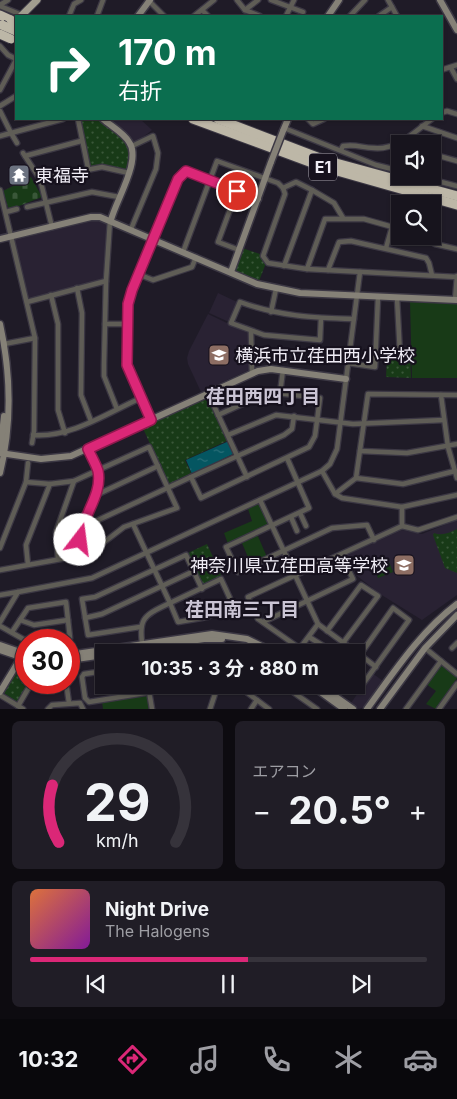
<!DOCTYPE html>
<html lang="ja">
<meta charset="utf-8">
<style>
:root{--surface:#17141d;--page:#201d26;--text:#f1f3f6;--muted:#9e9ea4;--line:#36333b;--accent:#db2777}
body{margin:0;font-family:Inter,"Noto Sans JP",sans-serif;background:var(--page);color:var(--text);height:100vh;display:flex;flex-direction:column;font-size:19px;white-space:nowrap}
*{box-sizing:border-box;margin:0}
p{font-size:16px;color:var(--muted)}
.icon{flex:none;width:28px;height:28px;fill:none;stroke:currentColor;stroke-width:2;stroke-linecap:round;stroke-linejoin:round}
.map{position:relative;height:709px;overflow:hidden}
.sheet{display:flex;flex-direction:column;gap:12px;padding:12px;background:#0d0b10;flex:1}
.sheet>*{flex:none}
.hud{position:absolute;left:15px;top:15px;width:428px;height:105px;border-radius:0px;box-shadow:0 1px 4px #0004,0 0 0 1px var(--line);background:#0b6e4f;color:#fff;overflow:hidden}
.fabs{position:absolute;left:391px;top:135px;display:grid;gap:10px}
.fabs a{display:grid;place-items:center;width:50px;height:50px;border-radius:0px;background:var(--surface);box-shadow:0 1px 4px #0004,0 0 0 1px var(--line);font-size:25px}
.speed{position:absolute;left:15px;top:629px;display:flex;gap:10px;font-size:25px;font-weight:700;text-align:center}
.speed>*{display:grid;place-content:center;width:65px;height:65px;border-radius:50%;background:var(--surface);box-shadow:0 1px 4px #0004,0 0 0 1px var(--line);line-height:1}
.speed .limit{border:8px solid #d22;background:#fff;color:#111}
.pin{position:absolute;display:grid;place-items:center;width:42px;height:42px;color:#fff;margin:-21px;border:2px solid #fff;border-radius:50%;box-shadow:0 1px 5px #0007}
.me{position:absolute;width:55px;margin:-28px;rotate:15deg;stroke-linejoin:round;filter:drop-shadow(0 0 4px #0008)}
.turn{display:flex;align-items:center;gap:18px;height:105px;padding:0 20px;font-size:22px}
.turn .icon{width:65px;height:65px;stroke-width:2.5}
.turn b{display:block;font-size:35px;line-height:42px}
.big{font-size:38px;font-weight:700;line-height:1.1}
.sheet .widget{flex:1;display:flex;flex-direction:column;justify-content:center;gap:8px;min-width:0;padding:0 18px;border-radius:8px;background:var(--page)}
.sheet .dial{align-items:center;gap:0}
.dial svg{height:130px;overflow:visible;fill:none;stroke:var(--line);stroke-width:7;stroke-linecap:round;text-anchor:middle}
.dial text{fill:var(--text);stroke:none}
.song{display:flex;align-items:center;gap:15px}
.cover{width:60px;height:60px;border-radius:8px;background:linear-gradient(135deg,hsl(20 70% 55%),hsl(290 70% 35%))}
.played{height:5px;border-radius:2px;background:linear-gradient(90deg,var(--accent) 55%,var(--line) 55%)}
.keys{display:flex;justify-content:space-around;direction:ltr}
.heat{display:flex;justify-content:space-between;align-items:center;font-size:28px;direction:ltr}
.sheet .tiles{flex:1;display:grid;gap:12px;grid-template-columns:1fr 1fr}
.widget:last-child{grid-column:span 2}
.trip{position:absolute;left:95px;top:644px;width:270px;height:50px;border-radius:0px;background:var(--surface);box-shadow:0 1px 4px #0004,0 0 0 1px var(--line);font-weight:700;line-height:50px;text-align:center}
.tab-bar{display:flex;height:80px;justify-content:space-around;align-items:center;background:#09080c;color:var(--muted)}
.tab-bar .icon{width:35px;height:35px}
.tab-bar .on{color:var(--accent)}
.tab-bar b{font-size:22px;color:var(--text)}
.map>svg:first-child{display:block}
.built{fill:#292233}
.grass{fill:#183a17}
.cemetery{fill:url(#cemetery-stones)}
.park{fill:url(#park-dots)}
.water{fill:url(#water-ripples)}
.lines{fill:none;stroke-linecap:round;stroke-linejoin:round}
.street-casing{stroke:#3c3844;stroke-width:7}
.secondary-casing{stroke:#3c3844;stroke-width:9}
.primary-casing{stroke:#3c3844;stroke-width:9}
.highway-casing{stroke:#3c3844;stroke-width:11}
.street{stroke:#5f5d56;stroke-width:4.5}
.secondary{stroke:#858177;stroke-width:6}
.primary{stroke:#a29e90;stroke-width:7}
.highway{stroke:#bdb7a7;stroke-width:9}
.secondary-bridge-casing{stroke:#3c3844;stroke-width:9;stroke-linecap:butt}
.highway-bridge-casing{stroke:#3c3844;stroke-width:11;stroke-linecap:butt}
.secondary-bridge{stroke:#858177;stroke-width:6}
.highway-bridge{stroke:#bdb7a7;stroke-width:9}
.route-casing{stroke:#8e194d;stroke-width:12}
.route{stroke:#db2777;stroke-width:9}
.labels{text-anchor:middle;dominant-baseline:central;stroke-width:4.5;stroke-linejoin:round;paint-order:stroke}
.shield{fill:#16111d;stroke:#aeaab4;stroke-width:1}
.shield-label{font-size:16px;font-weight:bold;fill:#efecf5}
.poi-label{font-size:18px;fill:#efecf5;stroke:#16111d;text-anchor:start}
.neighbourhood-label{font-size:19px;font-weight:bold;fill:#cbc5d5;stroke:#16111d}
</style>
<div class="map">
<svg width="457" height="709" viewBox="0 0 457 709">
<defs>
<pattern id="cemetery-stones" width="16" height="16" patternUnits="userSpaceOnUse" patternTransform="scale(1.25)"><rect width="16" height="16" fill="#183a17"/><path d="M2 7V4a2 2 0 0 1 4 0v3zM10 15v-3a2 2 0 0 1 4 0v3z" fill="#3a5739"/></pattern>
<pattern id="park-dots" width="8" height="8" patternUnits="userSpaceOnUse" patternTransform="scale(1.25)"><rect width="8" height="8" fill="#183a17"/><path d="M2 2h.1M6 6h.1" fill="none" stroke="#3a5739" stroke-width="1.8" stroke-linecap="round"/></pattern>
<pattern id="water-ripples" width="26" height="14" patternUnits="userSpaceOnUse" patternTransform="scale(1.25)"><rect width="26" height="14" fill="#045661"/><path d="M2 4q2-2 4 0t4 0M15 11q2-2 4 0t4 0" fill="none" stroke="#296e78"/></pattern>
</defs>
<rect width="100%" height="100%" fill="#1f1b27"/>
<g class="built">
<path d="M103,119H140L152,130L132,146Z"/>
<path d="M91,219L107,222L103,279L28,299L14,238Z"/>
<path d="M218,293L237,302L229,322L209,313Z"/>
<path d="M208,314L248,333L251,369L201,392L188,364L187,358L189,351Z"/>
<path d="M457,520V595L422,620L380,594L356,575L347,555L402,530L422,534Z"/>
<path d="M372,673L383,681L364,707L359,709L351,703Z"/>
</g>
<g class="grass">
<path d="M410,302L457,304V378H412Z"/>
<path d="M259,503L269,525L228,544L224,533L252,521L248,509Z"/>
<path d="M257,534L267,557L251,564L241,541Z"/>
<path d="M389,562L393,572L378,578L374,568Z"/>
<path d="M441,665L457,678L436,709L426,704L436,691L426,684Z"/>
<path d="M147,696L149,709H103L102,702Z"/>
</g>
<path class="cemetery" d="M31,177L42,197L9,210L3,191Z"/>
<g class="park">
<path d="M78,119H103L132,146L129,173L102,167L88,168Z"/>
<path d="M242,248L260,254L266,263L259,281L233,271Z"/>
<path d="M410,355L411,378L386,377L387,356Z"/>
<path d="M208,395L229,440L185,460L192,475L169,486L142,426Z"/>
<path d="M457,529V573L445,568L433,535L434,533C442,536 449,533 457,529Z"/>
<path d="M207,544L222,577L203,586L188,553Z"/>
<path d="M26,663V682L30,683L17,702L4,693L21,665Z"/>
</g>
<path class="water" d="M229,441L235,453L192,474L186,460Z"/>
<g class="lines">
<g class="street-casing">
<g id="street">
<path d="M148,0L164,16"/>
<path d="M237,0L245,10L260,16"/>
<path d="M271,0L303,12"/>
<path d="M388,0L397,16"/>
<path d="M0,5L8,0"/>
<path d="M0,6L22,15"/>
<path d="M202,10L208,16"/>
<path d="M245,10L258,0"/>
<path d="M69,16L74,4L81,0"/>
<path d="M97,16L103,0"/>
<path d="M194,16L214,0"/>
<path d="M286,16L294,0"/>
<path d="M350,16L365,0"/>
<path d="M379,16L392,7"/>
<path d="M0,46L8,55L16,59"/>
<path d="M451,68L457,79"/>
<path d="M441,70L457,65"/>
<path d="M0,90L16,60"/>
<path d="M0,106L16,96"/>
<path d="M0,111L11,133L0,136"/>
<path d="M441,113L447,111L457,114"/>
<path d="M78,119L88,168"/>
<path d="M308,119L313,124L324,119"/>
<path d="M422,126L457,138"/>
<path d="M284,128L376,165L400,171"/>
<path d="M17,143L11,133L63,119"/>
<path d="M341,150L343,146C358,144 361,148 374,148C398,150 414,132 432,119"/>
<path d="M23,153L40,179L52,227"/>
<path d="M432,154L457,161"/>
<path d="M25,156L81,141"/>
<path d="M418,176L457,186"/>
<path d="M40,179L102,167L129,173"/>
<path d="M283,188L296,182L312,190L284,266"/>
<path d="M0,190L35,338L34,431L32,443"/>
<path d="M312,190L334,203L343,218"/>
<path d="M237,191L218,242L239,250"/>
<path d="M27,207L92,192L119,197"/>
<path d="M6,212L17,209"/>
<path d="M110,221L106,281L104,364V376L117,409"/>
<path d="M131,229L156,169L158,153L153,136L132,146"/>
<path d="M420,236L435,244L457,249"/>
<path d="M386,248L392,227"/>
<path d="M183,252L217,161L278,183L283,188L285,194L263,256L268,263L307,269L457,277"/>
<path d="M307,269L325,219H364L400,229"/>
<path d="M328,270L339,242L351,241L426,258L429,263L432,275"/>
<path d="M138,274L153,280L192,267L196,257"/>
<path d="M77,288L82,313L81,395L91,421"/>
<path d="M51,295L58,324V410L65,433"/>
<path d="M455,300L457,276"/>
<path d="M27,302L106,281"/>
<path d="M271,312L276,289"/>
<path d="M321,318L320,340L264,335L231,323L240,302C278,316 314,318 354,319"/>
<path d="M105,324H127"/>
<path d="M251,332L252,373"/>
<path d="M4,344L35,338"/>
<path d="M375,355L400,354L397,298"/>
<path d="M348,363L375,367L378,297"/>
<path d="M208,393L247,477"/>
<path d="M280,393L283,370"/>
<path d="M441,395L448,447L457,478"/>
<path d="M457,395L368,394L356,478L335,494L342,498L402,507L457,495"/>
<path d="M218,415L269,392L320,398L315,436L309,447L201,498L191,477L284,435L292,429L294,416"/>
<path d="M33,435C71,438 107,413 141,398"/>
<path d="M228,435L276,415L353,424L444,420"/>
<path d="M360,451L407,453L457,444"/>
<path d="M287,458L309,508L226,547L238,572L332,528L367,525L374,540"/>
<path d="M28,463L26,482L50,484"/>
<path d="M322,471L335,494"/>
<path d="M356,478L403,484L455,471"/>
<path d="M94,496L158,466"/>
<path d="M260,500L318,624L356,652"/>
<path d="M300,513L306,526"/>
<path d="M291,517L297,531"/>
<path d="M133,524L170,603C140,617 139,619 143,652"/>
<path d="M402,526L418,530L457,517"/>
<path d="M81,528L191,477"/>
<path d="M0,548L26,482"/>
<path d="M82,554C76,522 104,497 98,470C96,463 91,456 88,449"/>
<path d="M58,559L56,532L74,481"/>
<path d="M0,570L72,557L99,546L124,527L177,508L149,447L74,481L50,484L26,545L28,565"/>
<path d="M221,579L233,605L207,617L178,622L170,603Z"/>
<path d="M0,595L18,592"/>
<path d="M85,618L102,614L194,571"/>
<path d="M20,620L34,625L68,620"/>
<path d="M0,622L18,592L92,578L322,471L330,464L337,449L360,272"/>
<path d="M263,622L353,579L341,555"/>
<path d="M0,626L23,639L32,640"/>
<path d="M140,627L88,635L82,599L95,597L186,555L202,589"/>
<path d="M327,631L361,585L378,596L343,643"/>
<path d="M12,632L28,608L66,602L70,638L57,640"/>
<path d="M309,637L330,650"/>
<path d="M425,648L457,674"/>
<path d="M452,648L457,643"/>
<path d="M297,652L318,624"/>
<path d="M305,652L258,619L248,597L402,526V507"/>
<path d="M359,654L376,667"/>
<path d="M104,671L84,674L82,677L85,698L89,702L194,685"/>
<path d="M66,682L69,703"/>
<path d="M148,685L152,709"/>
<path d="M250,685L245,691L269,709"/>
<path d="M283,685L317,709"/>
<path d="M350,685L358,691L409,620L393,608L360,655"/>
<path d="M0,695L23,709"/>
<path d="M18,706L32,682"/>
<path d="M48,709L52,705L80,703L83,709"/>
<path d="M210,709L218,685"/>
<path d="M251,709L257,700"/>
<path d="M406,709L441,661"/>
<path d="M439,709L457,684"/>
</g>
</g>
<g class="secondary-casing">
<g id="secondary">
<path d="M440,0L457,30"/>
<path d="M138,16L150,0"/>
<path d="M328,16L339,0"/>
<path d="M103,119C111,126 124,133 129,142C142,160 116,200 111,220"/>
<path d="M283,131L288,119"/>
<path d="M0,239L91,217H100L257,284L300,293L457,300"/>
<path d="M231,272L271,162"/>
<path d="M0,324C11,374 12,424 0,473"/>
<path d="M151,420L127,365L128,304L132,290L178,179L186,171L258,199"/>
<path d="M0,452L4,416"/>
<path d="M0,453L41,459L71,456L258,371L271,369L346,379"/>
<path d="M0,645L26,654"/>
<path d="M0,650L26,659"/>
<path d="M116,652L204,639H222"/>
<path d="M69,655L212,634L247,639L274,652"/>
<path d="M69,660L104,655"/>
<path d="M311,685L344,709"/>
<path d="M319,685L353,709"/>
<path d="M0,692L23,654"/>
<path d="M367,709C394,672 420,632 457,604"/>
<path d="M380,709L425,648L457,615"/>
</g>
</g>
<g class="primary-casing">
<path id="primary" d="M21,16L37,0"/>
</g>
<g class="highway-casing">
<g id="highway">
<path d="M0,15L11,20"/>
<path d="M193,119L323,167L457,205"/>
<path d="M218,119L325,160L457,196"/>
</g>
</g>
<use href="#street" class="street"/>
<use href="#secondary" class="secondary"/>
<use href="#primary" class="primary"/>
<use href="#highway" class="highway"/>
<g class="secondary-bridge-casing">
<path id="secondary-bridge" d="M271,162L283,131"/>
</g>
<g class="highway-bridge-casing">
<g id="highway-bridge">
<path d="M11,20L16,23"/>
<path d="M2,25L16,31"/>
<path d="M0,34L11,39"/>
</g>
</g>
<use href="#secondary-bridge" class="secondary-bridge"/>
<use href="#highway-bridge" class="highway-bridge"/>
</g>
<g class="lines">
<g class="route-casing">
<path id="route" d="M80,540C81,517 103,495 98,471C96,464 91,456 88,449L151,420L127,365L128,304L132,290L178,179L186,171L237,191"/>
</g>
<use href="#route" class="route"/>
</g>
<defs>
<g id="temple-square" transform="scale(1.125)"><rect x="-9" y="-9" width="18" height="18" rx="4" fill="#6b7280" stroke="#16111d"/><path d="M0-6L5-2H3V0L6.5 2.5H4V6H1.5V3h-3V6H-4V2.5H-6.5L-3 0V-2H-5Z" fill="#fff"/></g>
<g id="school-square" transform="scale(1.125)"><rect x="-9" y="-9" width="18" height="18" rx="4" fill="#8d6e63" stroke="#16111d"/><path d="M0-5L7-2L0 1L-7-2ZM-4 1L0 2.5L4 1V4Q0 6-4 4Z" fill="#fff"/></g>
</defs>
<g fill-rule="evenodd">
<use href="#temple-square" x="19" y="175"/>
<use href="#school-square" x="219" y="355"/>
<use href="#school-square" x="404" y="565"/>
</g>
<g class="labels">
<rect class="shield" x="309" y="153.5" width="28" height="27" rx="4"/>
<g class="shield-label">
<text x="323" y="167">E1</text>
</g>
<g class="poi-label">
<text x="35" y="175">東福寺</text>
<text x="235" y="355">横浜市立荏田西小学校</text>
<text x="388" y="565" text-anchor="end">神奈川県立荏田高等学校</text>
</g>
<g class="neighbourhood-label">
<text x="263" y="396">荏田西四丁目</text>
<text x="242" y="609">荏田南三丁目</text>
</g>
</g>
</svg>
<div class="fabs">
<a><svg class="icon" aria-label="sound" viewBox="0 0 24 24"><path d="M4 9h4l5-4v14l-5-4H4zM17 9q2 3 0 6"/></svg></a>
<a><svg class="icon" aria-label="search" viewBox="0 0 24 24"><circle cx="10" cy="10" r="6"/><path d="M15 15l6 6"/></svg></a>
</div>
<div class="speed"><div class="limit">30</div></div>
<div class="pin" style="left:237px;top:191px;background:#d93025"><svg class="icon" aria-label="arrive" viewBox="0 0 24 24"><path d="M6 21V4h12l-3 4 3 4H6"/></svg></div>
<svg class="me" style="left:80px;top:540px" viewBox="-20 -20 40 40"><circle r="19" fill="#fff"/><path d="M0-13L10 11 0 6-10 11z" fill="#db2777"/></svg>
<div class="trip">10:35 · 3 分 · 880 m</div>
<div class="hud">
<div class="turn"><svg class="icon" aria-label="right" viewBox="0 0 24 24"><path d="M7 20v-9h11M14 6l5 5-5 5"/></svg><div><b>170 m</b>右折</div></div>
</div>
</div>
<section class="sheet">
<div class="tiles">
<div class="widget dial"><svg viewBox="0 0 100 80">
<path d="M14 69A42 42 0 1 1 86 69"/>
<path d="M14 69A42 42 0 0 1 10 34" stroke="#db2777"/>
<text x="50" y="56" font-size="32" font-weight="700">29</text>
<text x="50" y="72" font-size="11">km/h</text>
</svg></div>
<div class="widget"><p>エアコン</p>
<div class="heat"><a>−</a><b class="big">20.5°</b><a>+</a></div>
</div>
<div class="widget">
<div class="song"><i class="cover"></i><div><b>Night Drive</b><p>The Halogens</p></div></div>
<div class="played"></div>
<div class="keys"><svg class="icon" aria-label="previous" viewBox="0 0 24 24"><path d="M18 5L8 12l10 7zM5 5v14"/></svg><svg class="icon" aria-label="pause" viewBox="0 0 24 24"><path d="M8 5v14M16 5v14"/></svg><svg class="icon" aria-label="next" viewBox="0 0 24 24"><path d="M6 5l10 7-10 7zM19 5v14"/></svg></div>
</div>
</div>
</section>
<nav class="tab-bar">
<b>10:32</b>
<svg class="icon on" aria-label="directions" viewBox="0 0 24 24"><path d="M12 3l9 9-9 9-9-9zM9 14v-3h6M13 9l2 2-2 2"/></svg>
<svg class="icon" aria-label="music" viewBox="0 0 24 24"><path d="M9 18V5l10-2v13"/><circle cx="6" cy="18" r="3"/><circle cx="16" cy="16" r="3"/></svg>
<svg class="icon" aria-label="phone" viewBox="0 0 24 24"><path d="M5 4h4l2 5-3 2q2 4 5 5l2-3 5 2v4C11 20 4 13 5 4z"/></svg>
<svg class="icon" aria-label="climate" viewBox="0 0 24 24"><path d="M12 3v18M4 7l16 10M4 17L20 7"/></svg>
<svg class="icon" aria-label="car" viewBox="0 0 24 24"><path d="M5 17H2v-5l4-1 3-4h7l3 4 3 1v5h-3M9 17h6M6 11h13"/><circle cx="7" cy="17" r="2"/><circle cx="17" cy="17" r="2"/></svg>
</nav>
